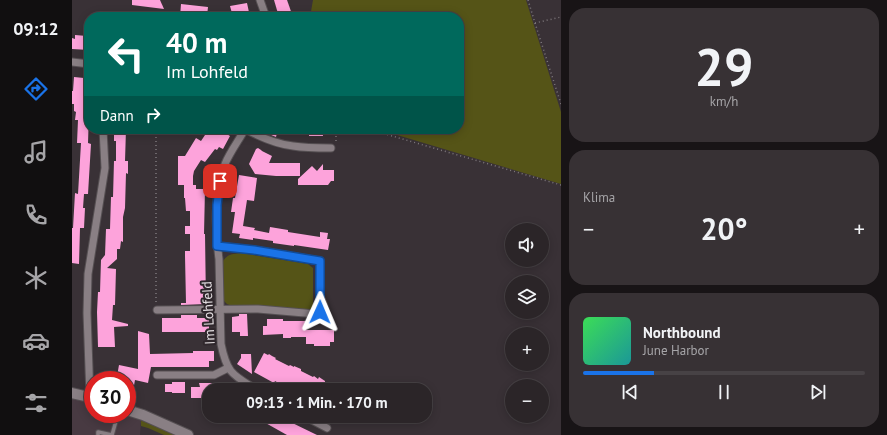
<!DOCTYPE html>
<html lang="de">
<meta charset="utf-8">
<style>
:root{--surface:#2b2528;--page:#373134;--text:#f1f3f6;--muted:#a6a5a8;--line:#474245;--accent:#1a73e8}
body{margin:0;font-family:"PT Sans",sans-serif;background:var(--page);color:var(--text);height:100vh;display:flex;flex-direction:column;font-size:15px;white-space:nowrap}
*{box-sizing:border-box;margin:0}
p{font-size:13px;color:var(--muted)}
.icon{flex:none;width:22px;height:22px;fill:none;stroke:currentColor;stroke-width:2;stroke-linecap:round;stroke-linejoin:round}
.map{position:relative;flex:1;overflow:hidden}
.drawer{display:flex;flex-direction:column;gap:8px;padding:8px;background:#181416;width:326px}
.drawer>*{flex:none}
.top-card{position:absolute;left:12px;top:12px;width:380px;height:122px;border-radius:16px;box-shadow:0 2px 10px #0003,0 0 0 1px var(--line);background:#00695c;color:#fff;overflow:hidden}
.buttons{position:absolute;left:433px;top:223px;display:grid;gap:8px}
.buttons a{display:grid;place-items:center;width:44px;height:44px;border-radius:50%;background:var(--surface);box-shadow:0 2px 10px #0003,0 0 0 1px var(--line);font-size:20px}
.speed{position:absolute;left:12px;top:371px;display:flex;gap:8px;font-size:20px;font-weight:700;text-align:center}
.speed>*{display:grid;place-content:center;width:52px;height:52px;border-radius:50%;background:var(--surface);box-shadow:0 2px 10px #0003,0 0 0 1px var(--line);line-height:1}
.speed .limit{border:6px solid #d22;background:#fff;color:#111}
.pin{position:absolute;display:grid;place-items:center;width:34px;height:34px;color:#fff;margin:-17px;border-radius:8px;box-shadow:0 2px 6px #0006}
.me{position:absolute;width:44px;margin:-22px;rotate:1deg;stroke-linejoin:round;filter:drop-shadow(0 0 3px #0008)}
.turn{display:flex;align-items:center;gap:14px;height:84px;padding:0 16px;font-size:18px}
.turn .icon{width:52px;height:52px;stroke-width:2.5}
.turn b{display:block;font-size:28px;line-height:34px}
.then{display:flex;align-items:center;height:38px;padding:0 16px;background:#0003;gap:8px;font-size:15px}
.big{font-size:30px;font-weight:800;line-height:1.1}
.drawer .card{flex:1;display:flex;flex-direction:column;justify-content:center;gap:6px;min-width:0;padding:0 14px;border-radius:16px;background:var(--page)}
.drawer .dial{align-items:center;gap:0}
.dial b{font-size:52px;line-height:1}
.song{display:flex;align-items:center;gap:12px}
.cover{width:48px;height:48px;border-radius:6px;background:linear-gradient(135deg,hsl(130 70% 55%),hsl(180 70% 35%))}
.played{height:4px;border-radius:2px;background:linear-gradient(90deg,var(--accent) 25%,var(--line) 25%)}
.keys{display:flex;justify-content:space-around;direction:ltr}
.heat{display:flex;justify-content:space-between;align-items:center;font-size:22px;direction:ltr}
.trip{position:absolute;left:130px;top:383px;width:230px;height:40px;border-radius:16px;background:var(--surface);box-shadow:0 2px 10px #0003,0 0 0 1px var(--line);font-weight:800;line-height:40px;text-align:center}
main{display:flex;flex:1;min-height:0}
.tab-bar{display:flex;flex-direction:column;width:72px;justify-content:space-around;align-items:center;background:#110f10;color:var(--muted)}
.tab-bar .icon{width:28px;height:28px}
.tab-bar .active{color:var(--accent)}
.tab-bar b{font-size:18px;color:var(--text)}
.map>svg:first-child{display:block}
.built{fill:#483a42}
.green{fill:#555417}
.building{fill:#fda3db}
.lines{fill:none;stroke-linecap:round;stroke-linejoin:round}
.lane-casing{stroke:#565053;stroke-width:5.5}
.street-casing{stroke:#565053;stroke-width:9}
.secondary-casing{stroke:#565053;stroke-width:12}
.path{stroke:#7f797d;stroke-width:1.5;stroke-dasharray:1 3;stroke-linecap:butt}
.lane{stroke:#897f84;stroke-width:3.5}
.street{stroke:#897f84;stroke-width:7}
.secondary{stroke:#897f84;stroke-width:10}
.route-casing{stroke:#114b97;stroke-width:10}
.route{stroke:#1a73e8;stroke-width:7}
.labels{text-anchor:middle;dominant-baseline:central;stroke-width:4;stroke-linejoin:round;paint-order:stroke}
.street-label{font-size:14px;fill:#e1dcdf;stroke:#2f272c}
</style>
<main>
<nav class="tab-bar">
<b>09:12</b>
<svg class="icon active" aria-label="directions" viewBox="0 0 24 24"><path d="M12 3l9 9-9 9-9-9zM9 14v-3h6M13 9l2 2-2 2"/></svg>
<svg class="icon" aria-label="music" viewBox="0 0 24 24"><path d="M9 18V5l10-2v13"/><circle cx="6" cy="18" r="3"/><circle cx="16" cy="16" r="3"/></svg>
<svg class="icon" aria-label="phone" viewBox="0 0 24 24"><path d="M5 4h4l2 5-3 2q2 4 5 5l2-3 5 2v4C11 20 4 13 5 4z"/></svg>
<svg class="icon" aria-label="climate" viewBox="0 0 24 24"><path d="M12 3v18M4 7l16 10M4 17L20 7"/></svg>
<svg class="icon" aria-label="car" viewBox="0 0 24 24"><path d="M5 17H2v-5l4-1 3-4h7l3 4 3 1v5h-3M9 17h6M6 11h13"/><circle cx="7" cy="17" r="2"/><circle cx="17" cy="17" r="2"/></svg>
<svg class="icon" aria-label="filters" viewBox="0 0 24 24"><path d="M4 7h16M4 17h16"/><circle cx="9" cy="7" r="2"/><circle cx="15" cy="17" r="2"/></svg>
</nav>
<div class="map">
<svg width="489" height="435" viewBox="0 0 489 435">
<rect width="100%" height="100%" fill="#393136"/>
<path class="built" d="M0,398L21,404V414H52L69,420L68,435H0Z"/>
<g class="green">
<path d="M241,0H454L489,112V184L305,129H387V17H238Z"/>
<path d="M169,253L236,264L241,268V307L240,310L188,306H160L155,304L152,301L151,261C156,254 160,254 169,253Z"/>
<path d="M69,420L104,435H92L76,428L69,426Z"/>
</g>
<g class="building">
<path d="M60,0H88L92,9L60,5Z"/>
<path d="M202,0H215L221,17H207Z"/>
<path d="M175,3L178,17H161L158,6Z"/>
<path d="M109,4L136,7L135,16L117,14V17H108Z"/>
<path d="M3,35L15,36V38H17V50L0,49V38L3,39Z"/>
<path d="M2,77L12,78L11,105H12V112H17L16,143L19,144L16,194H12L11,208H13L12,228H8L7,264L0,263V228H1L3,193L6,194L9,143H5L6,120H3L4,112L2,111V104H0V91H1Z"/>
<path d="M42,129H54L53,161H56V174L54,173L53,208L51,217V242L49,241L48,249H45V259L35,268L44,269L43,305H41L40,320L56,324V326L42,327L43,347H26L25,312L26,292H28L29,260L33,255L34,229H38L39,197H41L42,161H44V141H42Z"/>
<path d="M137,129H156L153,133L158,136L151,149L147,147L145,150L143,149L133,162L129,160L122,171L121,176V185H124V189H133L132,234H133L134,304L109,305V303H114L113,256V251H118V234H113V226H118V211H114L113,198H112V185H106V156H113L124,138L129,141Z"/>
<path d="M184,129H206L204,137Z"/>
<path d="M237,129H250L251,136H237Z"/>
<path d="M186,148L189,150L190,151L200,156L197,163H228V176H204L183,174L177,164L184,149Z"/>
<path d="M251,164V170H262V181H259L256,185H226V179L240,166L245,171Z"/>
<path d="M167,175L185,178L182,201L175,200L171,226L183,228L182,230L197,233L198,227L216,230V232L248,237V232L256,233L255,239H258L256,250L222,245V246L201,243V241L181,238V240L167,238L168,234L160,233L163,212H159L161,198H163Z"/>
<path d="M167,314H175L176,336H168V332H160V317L167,316Z"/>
<path d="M109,315H125V318H137V332H90V318H109Z"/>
<path d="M195,319H211V321H234V330H262V342H258V346H242V344H234V337H219V338H211V334L191,335V326H195Z"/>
<path d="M66,331L77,334L78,354L121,353V351H142V361H137V367H79L76,383L63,380L61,391L55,390V378L45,376L47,365L66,369Z"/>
<path d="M192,353L196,355L197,354L200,356L204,358L203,359L217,366L218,365L222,367V366L229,369V371L241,377L242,376L246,379L247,377L253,381V382L257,384L254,390H219L203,381L202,383L182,372Z"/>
<path d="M169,354H179L180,374L165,364L169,358Z"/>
<path d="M100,382H113V393H100V392H93V384H100Z"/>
<path d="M127,383H142V390H137V398H119V387H128Z"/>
<path d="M181,416H206L245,435H215Z"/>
</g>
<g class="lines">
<g class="lane-casing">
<path id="lane" d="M26,435V432L40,435L46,414"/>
</g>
<g class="street-casing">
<g id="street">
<path d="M188,0L194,17"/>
<path d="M0,62L17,64"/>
<path d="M173,129C167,140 158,152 153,164C142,190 143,230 147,259L149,344C155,374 161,375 185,390"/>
<path d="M173,129C188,137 204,144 221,146C233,148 246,148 259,148"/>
<path d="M85,310L186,309L244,314L248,312V261L182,250L145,246"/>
<path d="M85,375H142L156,368"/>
<path d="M18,397L15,313L16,274L33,168L31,129"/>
<path d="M232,416L255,428"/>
</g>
</g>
<g class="secondary-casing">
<g id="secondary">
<path d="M0,393L21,398"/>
<path d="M55,410L71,415L116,435"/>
</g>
</g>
<g class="path">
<path d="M456,0L463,23L489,17"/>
<path d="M463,23L489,104"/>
<path d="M84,129V303"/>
<path d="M296,129L489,185"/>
<path d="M264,141V129"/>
</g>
<use href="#lane" class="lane"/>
<use href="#street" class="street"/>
<use href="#secondary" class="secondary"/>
</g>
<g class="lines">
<g class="route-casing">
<path id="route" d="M148,181L145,205V246L182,250L248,261V312"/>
</g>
<use href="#route" class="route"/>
</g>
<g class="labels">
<g class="street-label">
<text transform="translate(136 313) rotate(-93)">Im Lohfeld</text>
</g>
</g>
</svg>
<div class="buttons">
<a><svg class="icon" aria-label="sound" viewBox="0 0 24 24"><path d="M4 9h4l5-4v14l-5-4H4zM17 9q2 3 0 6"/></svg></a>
<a><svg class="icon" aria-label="layers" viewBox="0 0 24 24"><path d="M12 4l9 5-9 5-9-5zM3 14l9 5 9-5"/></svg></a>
<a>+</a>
<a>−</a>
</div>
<div class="speed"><div class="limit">30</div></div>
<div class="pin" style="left:148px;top:181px;background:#d93025"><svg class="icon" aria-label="arrive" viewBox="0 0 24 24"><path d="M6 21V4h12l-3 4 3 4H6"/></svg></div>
<svg class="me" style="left:248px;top:312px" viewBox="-20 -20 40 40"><path d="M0-17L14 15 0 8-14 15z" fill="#1a73e8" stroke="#fff" stroke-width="4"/></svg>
<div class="trip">09:13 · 1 Min. · 170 m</div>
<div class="top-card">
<div class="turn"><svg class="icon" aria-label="left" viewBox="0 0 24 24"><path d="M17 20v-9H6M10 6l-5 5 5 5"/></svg><div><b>40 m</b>Im Lohfeld</div></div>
<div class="then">Dann<svg class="icon" aria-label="right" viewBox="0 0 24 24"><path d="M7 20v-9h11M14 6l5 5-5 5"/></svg></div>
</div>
</div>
<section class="drawer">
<div class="card dial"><b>29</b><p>km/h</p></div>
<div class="card"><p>Klima</p>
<div class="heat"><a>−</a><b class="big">20°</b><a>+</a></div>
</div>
<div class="card">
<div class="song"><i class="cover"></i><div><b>Northbound</b><p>June Harbor</p></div></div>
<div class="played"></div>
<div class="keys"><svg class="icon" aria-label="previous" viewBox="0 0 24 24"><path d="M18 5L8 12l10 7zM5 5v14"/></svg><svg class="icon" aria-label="pause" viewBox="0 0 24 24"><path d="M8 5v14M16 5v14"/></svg><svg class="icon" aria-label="next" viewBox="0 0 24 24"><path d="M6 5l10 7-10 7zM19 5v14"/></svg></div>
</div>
</section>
</main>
